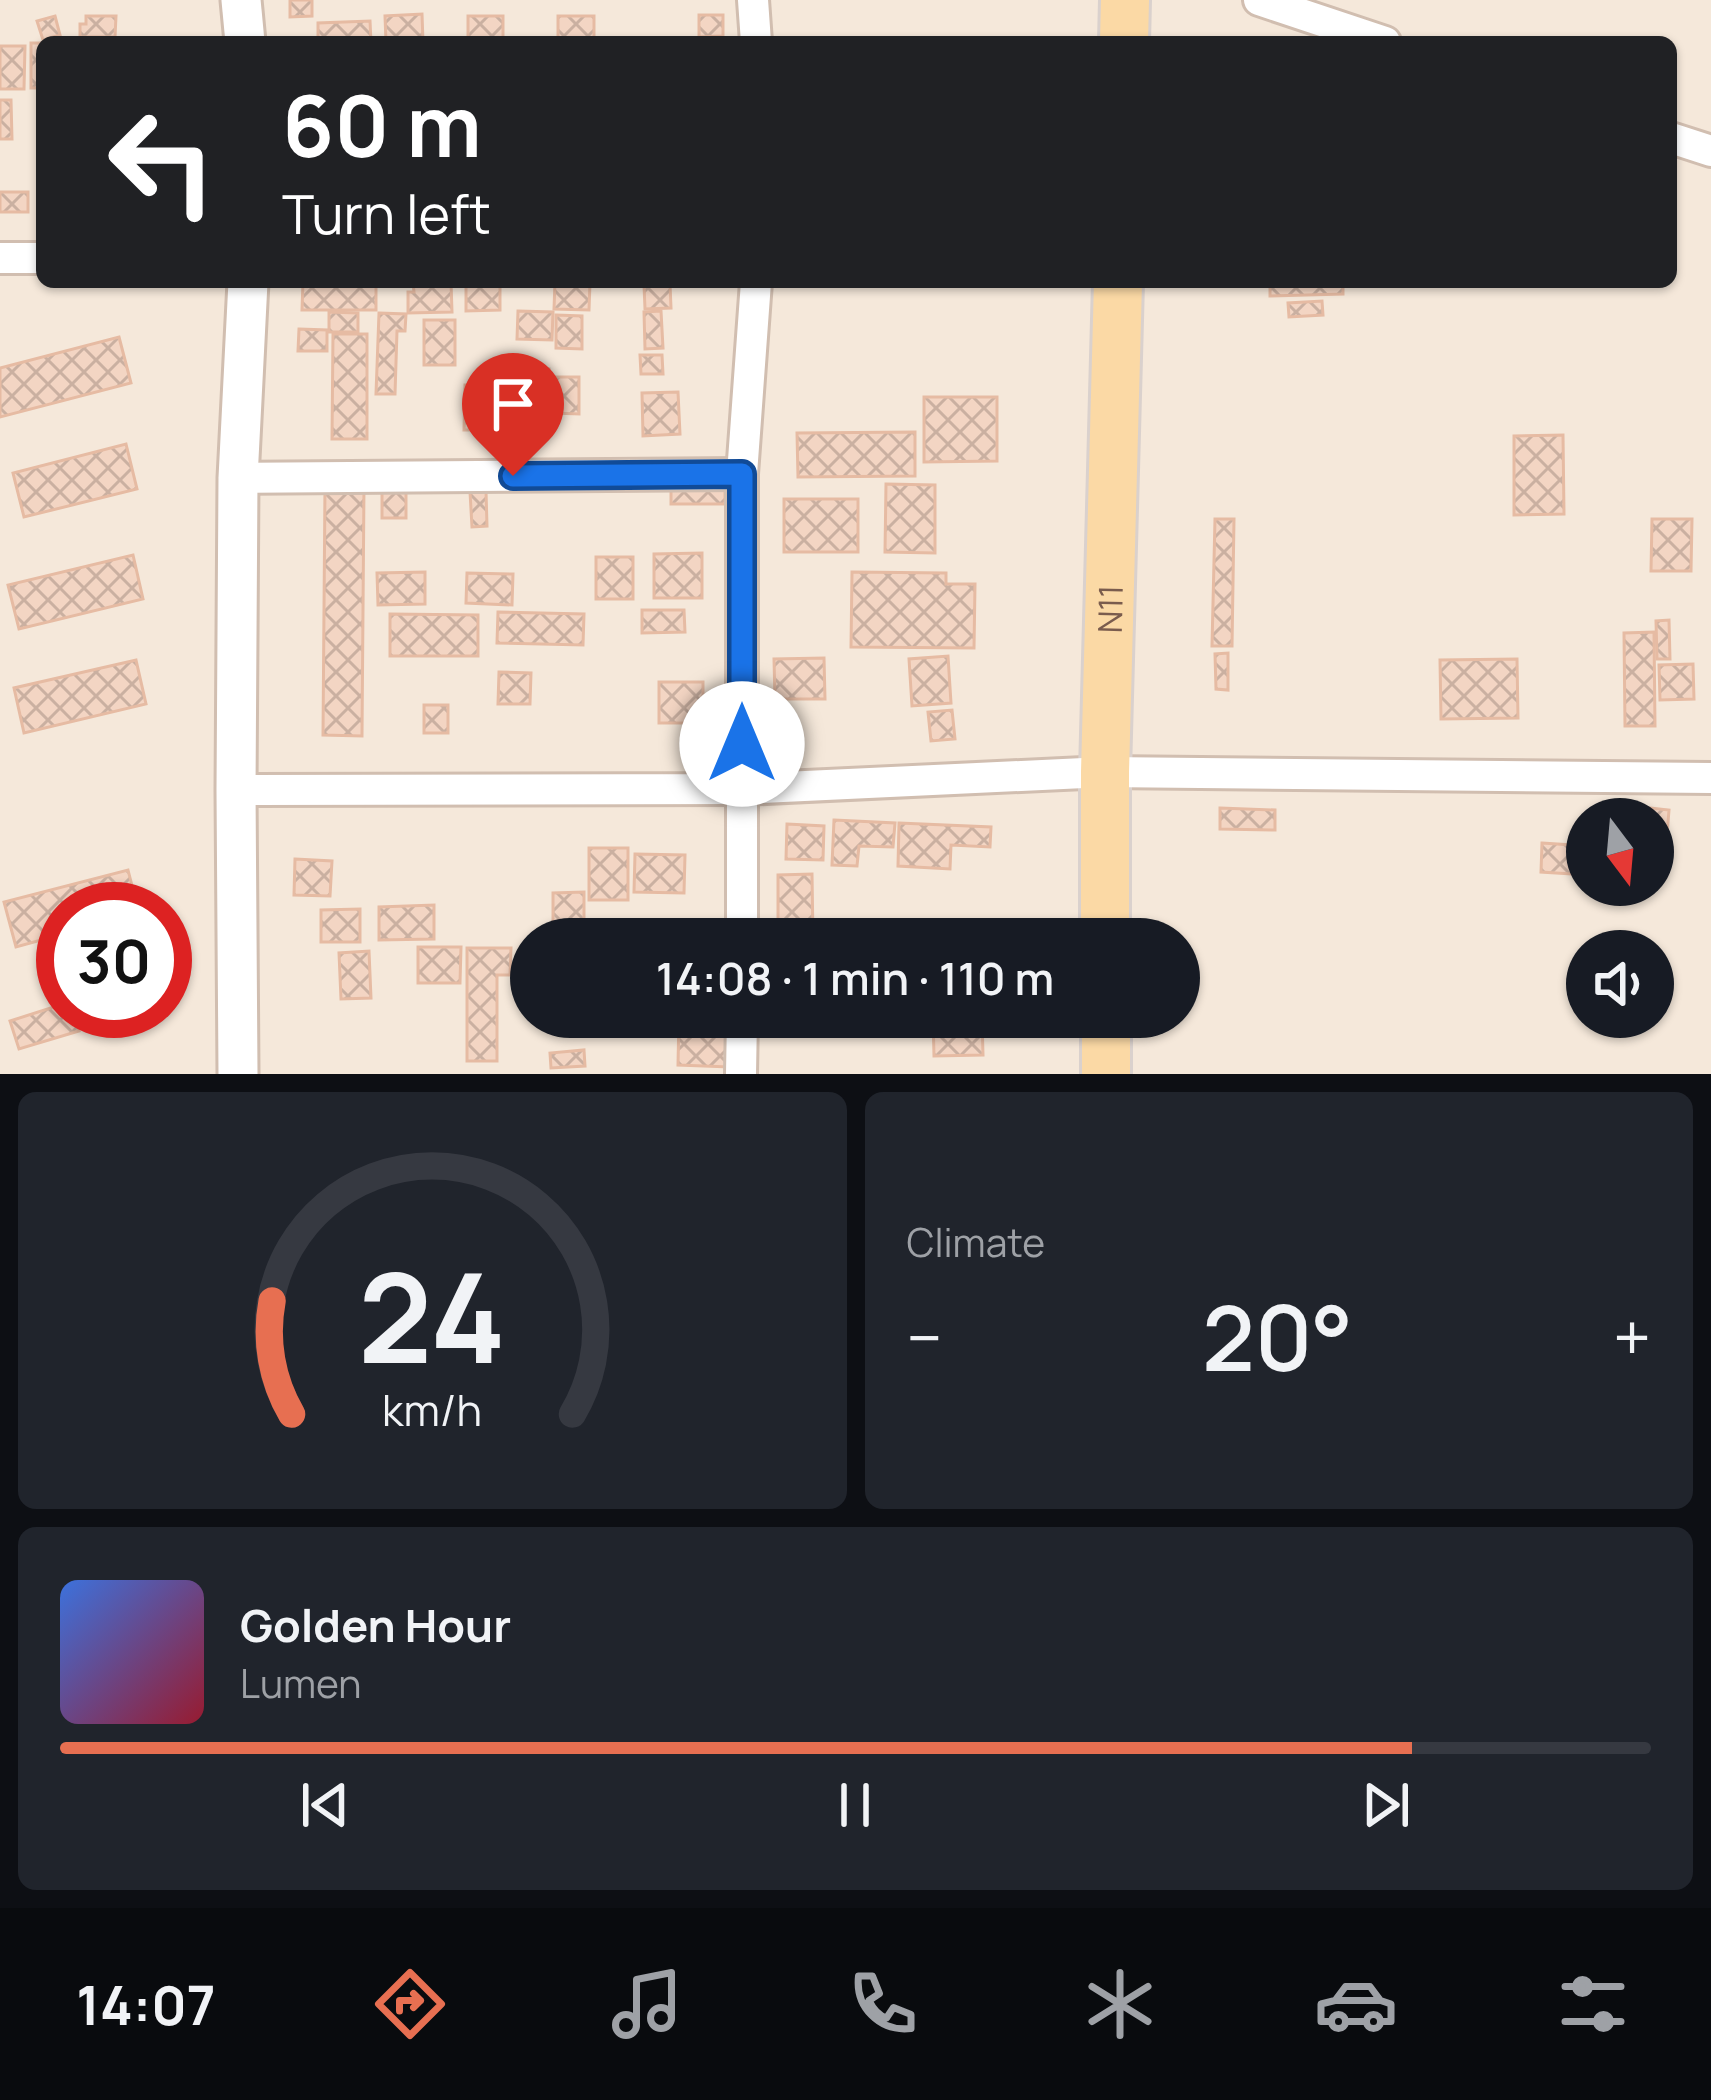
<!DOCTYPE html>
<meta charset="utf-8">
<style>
:root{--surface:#171b24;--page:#20242c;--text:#f1f3f6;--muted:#9ea1a6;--line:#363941;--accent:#e76f51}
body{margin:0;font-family:Manrope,sans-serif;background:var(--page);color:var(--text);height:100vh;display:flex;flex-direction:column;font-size:45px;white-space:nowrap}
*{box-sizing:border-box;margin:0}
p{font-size:39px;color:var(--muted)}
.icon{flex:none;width:66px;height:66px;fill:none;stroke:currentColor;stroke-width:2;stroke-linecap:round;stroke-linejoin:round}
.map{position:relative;height:1074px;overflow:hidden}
.sheet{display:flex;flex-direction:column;gap:18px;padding:18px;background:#0d0f14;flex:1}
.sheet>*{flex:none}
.top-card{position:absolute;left:36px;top:36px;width:1641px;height:252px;border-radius:18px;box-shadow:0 3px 9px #0004;background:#202124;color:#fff;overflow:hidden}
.needle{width:78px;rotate:164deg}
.buttons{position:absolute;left:1566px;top:798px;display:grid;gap:24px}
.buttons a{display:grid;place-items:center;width:108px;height:108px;border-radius:50%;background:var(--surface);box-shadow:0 3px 9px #0004;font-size:60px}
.speed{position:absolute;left:36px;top:882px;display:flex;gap:24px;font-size:60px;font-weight:700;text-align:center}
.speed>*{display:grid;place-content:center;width:156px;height:156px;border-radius:50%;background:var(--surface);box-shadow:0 3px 9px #0004;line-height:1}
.speed .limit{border:18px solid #d22;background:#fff;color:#111}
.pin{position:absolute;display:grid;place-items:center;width:102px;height:102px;color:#fff;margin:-123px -51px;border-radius:50% 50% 50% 0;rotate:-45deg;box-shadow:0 0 12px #0007}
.pin .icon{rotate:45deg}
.me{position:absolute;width:132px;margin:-66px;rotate:0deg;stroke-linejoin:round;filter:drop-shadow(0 0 9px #0008)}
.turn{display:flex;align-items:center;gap:42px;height:252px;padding:0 48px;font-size:54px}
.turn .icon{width:156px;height:156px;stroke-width:2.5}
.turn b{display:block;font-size:84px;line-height:102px}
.big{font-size:90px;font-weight:600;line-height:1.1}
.sheet .widget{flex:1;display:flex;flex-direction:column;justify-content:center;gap:18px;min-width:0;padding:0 42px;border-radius:18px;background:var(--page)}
.sheet .dial{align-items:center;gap:0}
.dial svg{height:312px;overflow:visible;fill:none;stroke:var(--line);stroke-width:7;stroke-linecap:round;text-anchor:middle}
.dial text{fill:var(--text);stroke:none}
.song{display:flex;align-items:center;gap:36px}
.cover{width:144px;height:144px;border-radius:18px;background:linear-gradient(135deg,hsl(220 70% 55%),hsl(350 70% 35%))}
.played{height:12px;border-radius:6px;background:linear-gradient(90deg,var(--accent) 85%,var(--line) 85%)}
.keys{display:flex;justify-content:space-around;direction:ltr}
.heat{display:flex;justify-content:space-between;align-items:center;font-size:66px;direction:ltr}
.sheet .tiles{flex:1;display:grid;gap:18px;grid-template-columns:1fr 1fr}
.widget:last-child{grid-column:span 2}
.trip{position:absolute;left:510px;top:918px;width:690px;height:120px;border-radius:60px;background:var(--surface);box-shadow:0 3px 9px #0004;font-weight:600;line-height:120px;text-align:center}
.dock{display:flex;height:192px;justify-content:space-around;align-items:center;background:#090b0e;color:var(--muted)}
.dock .icon{width:84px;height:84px}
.dock .active{color:var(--accent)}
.dock b{font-size:54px;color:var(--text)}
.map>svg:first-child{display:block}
.residential{fill:#f5e8da;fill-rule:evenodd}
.building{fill:url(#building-cross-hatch);stroke:#e6bba3;stroke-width:3}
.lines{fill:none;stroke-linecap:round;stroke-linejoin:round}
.minor-casing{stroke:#d1beb0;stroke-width:36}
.tertiary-casing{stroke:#d1beb0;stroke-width:45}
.primary-casing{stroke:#dad1cd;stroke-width:54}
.minor{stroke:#fff;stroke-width:30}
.tertiary{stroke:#fff;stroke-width:39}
.primary{stroke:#fbd9a5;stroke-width:48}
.route-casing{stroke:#114b97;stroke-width:30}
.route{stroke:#1a73e8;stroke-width:21}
.labels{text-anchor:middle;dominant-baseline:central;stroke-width:12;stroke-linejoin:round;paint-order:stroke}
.street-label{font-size:33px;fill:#7a5c4d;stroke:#fffaf3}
</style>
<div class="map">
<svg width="1711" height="1074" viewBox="0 0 1711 1074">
<defs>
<pattern id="building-cross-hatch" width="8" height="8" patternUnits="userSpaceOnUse" patternTransform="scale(3)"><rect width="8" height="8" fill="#f3d5c3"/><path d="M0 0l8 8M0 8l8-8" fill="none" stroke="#cab0a1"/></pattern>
</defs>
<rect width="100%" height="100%" fill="#fdf6ec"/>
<path class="residential" d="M0,0H1711V1074H0ZM42,42H1671V282H42ZM1587,819H1653V885H1587ZM63,909H165V1011H63ZM531,939H1179V1017H531ZM1587,951H1653V1017H1587Z"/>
<g class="building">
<path d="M290,0H312V16L290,17Z"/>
<path d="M422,14L423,42H386L385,16Z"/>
<path d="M699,15H723V36L699,37Z"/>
<path d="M55,16L60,35L43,40L37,21Z"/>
<path d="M86,16H116L115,37H80V24H86Z"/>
<rect x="468" y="16" width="35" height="26"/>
<rect x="558" y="16" width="36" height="26"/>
<path d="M370,21L371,42H318V23Z"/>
<rect x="31" y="43" width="11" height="45"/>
<path d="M0,46H25L24,89H0Z"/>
<path d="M0,100H11L12,139H0Z"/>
<rect x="0" y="192" width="28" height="20"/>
<path d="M303,282H376V310H302Z"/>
<path d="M413,282H451L452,312L408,313V292H414Z"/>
<path d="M466,282H500V310L466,311Z"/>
<path d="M555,282H590L589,310L554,309Z"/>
<path d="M1270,282H1343V294L1270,296Z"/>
<path d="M670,284L671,308L645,309L644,285Z"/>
<path d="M1322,301L1323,315L1289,317L1288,303Z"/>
<path d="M518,311L553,312L552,340L517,339Z"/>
<path d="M661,311L663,348L645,349L644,312Z"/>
<path d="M329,312L358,313V332H329Z"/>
<path d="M379,313L406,314L405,331H397L395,394H376Z"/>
<path d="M556,315L582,316V349L556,348Z"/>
<rect x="424" y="320" width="31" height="45"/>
<path d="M299,329L327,330V351H298Z"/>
<path d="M333,334H367V439H332Z"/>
<path d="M119,337L131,383L0,417V368Z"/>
<path d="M640,355H662L663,374H641Z"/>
<path d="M549,369L550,403L518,405L517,370Z"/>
<path d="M553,377H579V414L553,413Z"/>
<path d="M465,385L488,386L486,430H464Z"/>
<path d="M678,392L680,434L643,436L642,393Z"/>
<path d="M924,397H997V461L924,462Z"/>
<path d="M915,432V476L798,477L797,433Z"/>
<path d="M1563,435L1564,514L1514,515V436Z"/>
<path d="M126,444L137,489L24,517L13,473Z"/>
<path d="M886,484L935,485V553L885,552Z"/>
<path d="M325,485H364L362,736L323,735Z"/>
<rect x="382" y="486" width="24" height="32"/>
<rect x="671" y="490" width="54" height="14"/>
<path d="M486,491L487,526L472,527L470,492Z"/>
<rect x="784" y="499" width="74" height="53"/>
<path d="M1215,519H1234L1232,646H1212Z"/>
<path d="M1652,519H1692L1691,571H1651Z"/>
<path d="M702,553V598H654V554Z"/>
<path d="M133,555L143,599L19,629L8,585Z"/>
<rect x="596" y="557" width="37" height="42"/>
<path d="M425,572V604L378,605L377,573Z"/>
<path d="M852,572L946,573V584H975L974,648L851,647Z"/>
<path d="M467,573L513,574L512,605L466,603Z"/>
<path d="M642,610H684L685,632L642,633Z"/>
<path d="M498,612L584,614L583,645L497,643Z"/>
<path d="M390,614L478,615V656H390Z"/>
<path d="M1669,620L1670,659H1657L1656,621Z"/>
<path d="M1654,632L1655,726H1625L1624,633Z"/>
<path d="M1228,653V690L1216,689L1215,654Z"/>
<path d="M948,656L951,703L912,706L909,659Z"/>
<path d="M824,658L825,699H775L774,659Z"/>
<path d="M1517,659L1518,718L1441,719L1440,660Z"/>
<path d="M136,660L146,704L24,733L14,688Z"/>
<path d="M1693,664L1694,699L1660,700L1659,665Z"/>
<path d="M499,672L531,673L530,704H498Z"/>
<rect x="659" y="682" width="44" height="41"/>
<rect x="424" y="705" width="24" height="28"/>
<path d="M952,710L955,739L931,741L928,712Z"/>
<path d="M1641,807L1669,810L1667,835L1653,833V819H1640Z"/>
<path d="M1220,808L1275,810V830L1220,829Z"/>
<path d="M834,820L895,823L893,847L859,846L857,866L832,865Z"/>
<path d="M899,823L991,827L990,847L951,845L950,869L898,866Z"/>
<path d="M787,824L824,826L823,860L786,859Z"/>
<path d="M1542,843L1587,846V875L1541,872Z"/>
<rect x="589" y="848" width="39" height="52"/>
<path d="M635,854L685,855L684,893L634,892Z"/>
<path d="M295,859L332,861L330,896L294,895Z"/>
<path d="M128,870L138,909H63V934L16,947L4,902Z"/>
<path d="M812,874L813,939H778V875Z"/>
<path d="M584,892V939H553V893Z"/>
<path d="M434,905V939L379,940V907Z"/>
<path d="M360,909V942H321V910Z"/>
<path d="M418,947H461L460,983H418Z"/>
<path d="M467,948H511L510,975H497V1061H467Z"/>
<path d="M369,951L371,998L341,999L339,953Z"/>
<path d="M63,1004V1011H73L79,1031L19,1049L10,1021Z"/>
<path d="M679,1017H730L729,1067L678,1065Z"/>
<path d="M785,1017H868V1022L786,1025Z"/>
<path d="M933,1017H982L983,1055L934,1056Z"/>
<path d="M584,1050L585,1066L551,1068L550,1053Z"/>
</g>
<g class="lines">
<g class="minor-casing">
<g id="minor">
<path d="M753,0L756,42"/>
<path d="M1259,0L1385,42"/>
<path d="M1671,138L1711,151"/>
<path d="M0,258H42"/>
<path d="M238,478L742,474"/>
<path d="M236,790L743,789L1105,772L1711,778"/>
<path d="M742,939V474L756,282"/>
<path d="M741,1074L742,1017"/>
</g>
</g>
<g class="tertiary-casing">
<g id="tertiary">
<path d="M241,0L245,42"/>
<path d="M238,1074L236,790L238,478L248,282"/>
</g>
</g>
<g class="primary-casing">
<g id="primary">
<path d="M1124,42L1125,0"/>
<path id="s1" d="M1105,939V772L1118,282"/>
<path d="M1106,1017V1074"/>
</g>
</g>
<use href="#minor" class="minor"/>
<use href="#tertiary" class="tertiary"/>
<use href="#primary" class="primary"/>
</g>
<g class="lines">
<g class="route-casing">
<path id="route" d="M513,476L742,474V744"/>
</g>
<use href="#route" class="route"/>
</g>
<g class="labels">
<g class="street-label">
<text stroke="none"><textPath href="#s1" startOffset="330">N11</textPath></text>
</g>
</g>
</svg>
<div class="buttons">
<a><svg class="needle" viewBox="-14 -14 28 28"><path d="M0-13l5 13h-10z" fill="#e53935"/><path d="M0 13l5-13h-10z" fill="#9ea1a6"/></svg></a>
<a><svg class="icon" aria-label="sound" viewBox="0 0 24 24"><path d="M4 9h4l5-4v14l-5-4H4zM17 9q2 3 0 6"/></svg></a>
</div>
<div class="speed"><div class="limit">30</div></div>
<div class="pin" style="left:513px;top:476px;background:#d93025"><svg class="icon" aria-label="arrive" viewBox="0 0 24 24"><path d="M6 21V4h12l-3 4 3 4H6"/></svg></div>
<svg class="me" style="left:742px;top:744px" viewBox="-20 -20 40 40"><circle r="19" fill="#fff"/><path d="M0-13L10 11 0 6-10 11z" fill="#1a73e8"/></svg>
<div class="trip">14:08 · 1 min · 110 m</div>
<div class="top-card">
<div class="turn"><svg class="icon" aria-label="left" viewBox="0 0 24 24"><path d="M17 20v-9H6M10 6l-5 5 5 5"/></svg><div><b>60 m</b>Turn left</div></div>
</div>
</div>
<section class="sheet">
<div class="tiles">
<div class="widget dial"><svg viewBox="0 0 100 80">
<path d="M14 69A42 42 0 1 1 86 69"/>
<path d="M14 69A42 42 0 0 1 9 40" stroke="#e76f51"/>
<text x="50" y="56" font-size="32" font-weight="700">24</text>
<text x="50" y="72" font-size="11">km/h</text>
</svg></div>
<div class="widget"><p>Climate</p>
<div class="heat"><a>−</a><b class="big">20°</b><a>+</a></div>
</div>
<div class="widget">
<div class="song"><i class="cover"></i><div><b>Golden Hour</b><p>Lumen</p></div></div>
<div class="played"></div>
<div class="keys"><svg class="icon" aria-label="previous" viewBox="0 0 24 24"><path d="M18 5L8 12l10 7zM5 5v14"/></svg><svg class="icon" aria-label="pause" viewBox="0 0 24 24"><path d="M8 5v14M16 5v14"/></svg><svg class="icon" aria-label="next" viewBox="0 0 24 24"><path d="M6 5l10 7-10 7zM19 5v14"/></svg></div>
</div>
</div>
</section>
<nav class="dock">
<b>14:07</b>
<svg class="icon active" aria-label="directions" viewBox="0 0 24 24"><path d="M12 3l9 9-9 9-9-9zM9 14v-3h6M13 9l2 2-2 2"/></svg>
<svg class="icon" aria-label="music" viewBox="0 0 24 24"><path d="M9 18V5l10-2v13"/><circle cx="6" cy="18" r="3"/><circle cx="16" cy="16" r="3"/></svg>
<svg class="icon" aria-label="phone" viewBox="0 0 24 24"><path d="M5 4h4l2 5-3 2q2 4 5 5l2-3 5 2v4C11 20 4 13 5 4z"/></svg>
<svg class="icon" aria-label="climate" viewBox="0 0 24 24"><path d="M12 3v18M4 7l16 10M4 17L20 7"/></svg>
<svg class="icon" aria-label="car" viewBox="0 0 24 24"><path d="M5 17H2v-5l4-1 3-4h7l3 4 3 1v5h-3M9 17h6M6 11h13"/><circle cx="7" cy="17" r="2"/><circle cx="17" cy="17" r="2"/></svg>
<svg class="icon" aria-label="filters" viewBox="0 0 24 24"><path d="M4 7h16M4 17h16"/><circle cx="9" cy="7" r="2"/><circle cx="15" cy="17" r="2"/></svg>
</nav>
